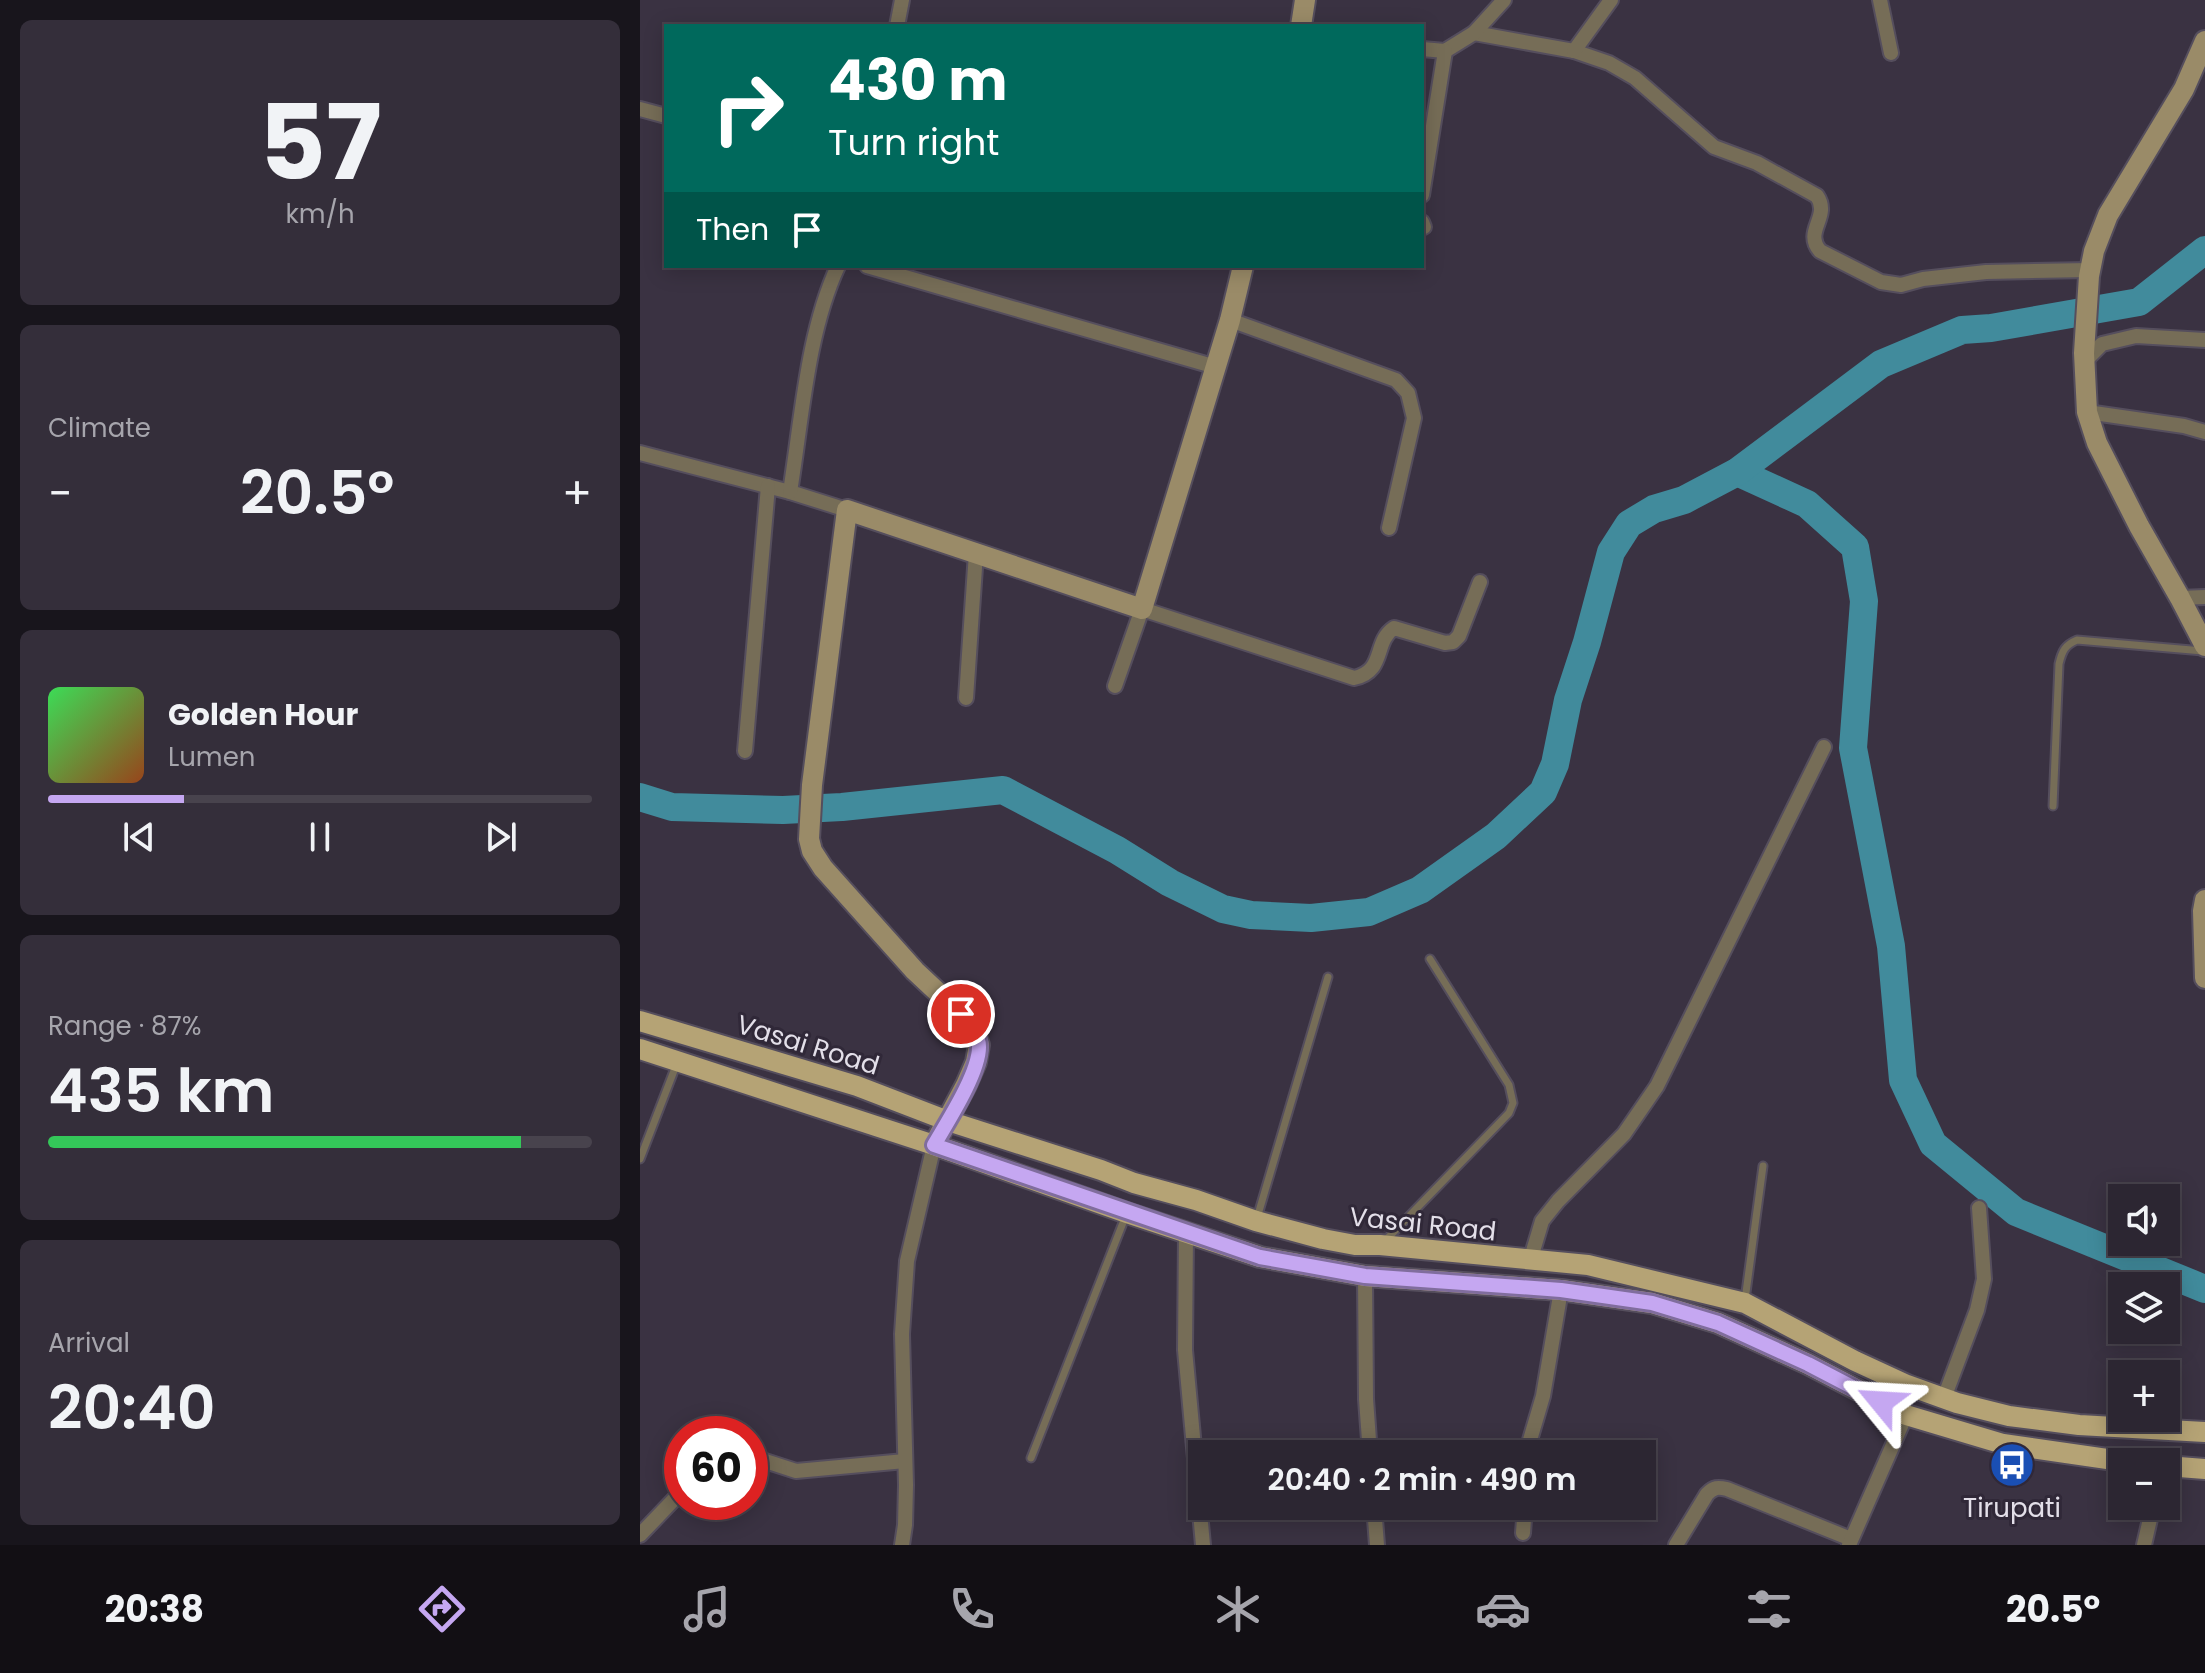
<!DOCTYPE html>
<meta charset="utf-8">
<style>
:root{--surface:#2c2632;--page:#342e3a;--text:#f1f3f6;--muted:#a6a5ac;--line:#48434d;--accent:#c5a7f1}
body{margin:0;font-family:Poppins,sans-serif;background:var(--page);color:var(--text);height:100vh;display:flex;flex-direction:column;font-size:30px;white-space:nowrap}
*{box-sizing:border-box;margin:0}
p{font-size:26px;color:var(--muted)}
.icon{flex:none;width:44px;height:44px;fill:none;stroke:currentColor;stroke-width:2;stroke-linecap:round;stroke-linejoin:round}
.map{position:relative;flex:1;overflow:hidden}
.side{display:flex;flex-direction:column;gap:20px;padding:20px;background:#18151c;width:640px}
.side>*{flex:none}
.guide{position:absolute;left:24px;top:24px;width:760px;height:244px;border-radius:0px;box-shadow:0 4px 20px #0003,0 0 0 2px var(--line);background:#00695c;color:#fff;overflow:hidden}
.buttons{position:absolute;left:1468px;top:1184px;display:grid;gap:16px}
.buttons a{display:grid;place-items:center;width:72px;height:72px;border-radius:0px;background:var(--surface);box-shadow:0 4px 20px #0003,0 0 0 2px var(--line);font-size:40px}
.speed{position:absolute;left:24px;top:1416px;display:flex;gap:16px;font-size:40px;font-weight:700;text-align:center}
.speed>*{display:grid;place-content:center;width:104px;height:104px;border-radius:50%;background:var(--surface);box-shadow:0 4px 20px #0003,0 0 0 2px var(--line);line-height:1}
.speed .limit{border:12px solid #d22;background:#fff;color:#111}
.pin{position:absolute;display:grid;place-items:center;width:68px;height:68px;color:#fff;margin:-34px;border:4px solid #fff;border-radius:50%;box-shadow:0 2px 8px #0007}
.me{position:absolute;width:88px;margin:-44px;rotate:297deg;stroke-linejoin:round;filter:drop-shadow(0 0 6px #0008)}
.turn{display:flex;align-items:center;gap:28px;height:168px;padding:0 32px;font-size:36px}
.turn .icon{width:104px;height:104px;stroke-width:2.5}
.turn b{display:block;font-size:56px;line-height:68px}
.then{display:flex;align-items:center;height:76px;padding:0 32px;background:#0003;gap:16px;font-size:30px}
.big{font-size:60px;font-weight:600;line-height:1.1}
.side .widget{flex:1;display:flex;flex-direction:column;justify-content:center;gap:12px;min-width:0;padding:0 28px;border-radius:12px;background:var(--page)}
.side .dial{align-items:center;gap:0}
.dial b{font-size:104px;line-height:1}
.song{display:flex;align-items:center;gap:24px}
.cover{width:96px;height:96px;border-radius:12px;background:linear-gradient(135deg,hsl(130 70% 55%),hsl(20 70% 35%))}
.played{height:8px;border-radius:4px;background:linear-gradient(90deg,var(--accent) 25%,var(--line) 25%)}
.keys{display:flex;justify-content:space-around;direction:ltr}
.heat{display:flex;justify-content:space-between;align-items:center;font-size:44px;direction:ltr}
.charge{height:12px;border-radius:6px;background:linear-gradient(90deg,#34c759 87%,var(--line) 0)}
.trip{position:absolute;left:548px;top:1440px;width:468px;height:80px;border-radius:0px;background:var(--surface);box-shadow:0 4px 20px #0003,0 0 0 2px var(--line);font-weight:600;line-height:80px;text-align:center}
.menu{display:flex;height:128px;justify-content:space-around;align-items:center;background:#120f14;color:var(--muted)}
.menu .icon{width:56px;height:56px}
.menu .active{color:var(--accent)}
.menu b{font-size:36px;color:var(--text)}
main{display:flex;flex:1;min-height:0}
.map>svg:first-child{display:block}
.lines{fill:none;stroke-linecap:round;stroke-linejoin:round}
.river{stroke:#418b9c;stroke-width:28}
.lane-casing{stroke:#554e5d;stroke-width:11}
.street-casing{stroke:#554e5d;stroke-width:18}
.secondary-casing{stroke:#554e5d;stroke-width:24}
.primary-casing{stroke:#554e5d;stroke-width:24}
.lane{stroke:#766d57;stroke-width:7}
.street{stroke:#766d57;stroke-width:14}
.secondary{stroke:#9a8b68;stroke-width:20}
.primary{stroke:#b5a375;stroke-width:20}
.route-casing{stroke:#806d9d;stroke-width:20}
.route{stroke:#c5a7f1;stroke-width:14}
.labels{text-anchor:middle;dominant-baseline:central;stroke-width:6;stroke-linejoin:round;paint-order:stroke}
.street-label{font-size:26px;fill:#e3dfe9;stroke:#302838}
.poi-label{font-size:26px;fill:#e3dfe9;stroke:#302838}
</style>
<main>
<section class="side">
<div class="widget dial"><b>57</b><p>km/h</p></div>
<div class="widget"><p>Climate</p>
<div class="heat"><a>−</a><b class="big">20.5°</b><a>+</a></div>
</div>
<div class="widget">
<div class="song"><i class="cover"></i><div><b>Golden Hour</b><p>Lumen</p></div></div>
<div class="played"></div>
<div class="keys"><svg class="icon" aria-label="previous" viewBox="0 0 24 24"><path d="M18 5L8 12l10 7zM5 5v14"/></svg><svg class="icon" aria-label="pause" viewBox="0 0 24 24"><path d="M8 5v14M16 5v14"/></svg><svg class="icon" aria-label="next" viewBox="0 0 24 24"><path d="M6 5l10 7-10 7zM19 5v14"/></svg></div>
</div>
<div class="widget"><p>Range · 87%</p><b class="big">435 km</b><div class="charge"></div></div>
<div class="widget"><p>Arrival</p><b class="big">20:40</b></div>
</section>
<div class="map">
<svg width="1565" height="1545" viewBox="0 0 1565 1545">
<rect width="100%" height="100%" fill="#3a3242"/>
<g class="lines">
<g class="river">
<path d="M1097,472L1167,504L1215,547L1224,601L1213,748L1251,946L1263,1080L1293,1144L1376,1212L1565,1289"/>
<path d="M0,797L32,807L143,810L202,807L363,790L477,850L530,883L583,909L611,915L671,918L729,912L780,890L856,836L903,792L915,764L928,700L947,642L971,552L989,524L1014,509L1044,500L1097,472L1241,364L1322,330L1351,328L1499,302L1565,250"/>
</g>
<g class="lane-casing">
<g id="lane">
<path d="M1413,806L1419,664C1422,651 1425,645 1437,640L1563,651"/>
<path d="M0,1159L37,1063"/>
<path d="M617,1218L688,977"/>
<path d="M745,1241L869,1113L873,1103L869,1085L790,959"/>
<path d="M1105,1300L1123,1166"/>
<path d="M391,1458L486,1215"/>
</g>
</g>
<g class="street-casing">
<g id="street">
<path d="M1240,0L1251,53"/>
<path d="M257,26L262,0"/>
<path d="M834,33L934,51L969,63L995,78L1074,147L1117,163L1177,196C1191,217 1163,231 1180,251L1241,282L1261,285L1283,279L1346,272L1450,270"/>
<path d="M782,49L805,51L834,33L864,0"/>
<path d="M934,51L971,0"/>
<path d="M0,109L26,116"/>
<path d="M782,195L805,51"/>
<path d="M782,222L784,227"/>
<path d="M227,266L576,367"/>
<path d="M590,320L756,380L768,393L774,418L749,528"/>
<path d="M1444,362L1462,344L1496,336L1565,340"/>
<path d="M1447,412L1544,426L1565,432"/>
<path d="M0,453L150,492L207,510"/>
<path d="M150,492C162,418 167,333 198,266"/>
<path d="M1540,598L1565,597"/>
<path d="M475,686L502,609L714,678C746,671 733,642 754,628L805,643L813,642L819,636L840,582"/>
<path d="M326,698L336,553"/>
<path d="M105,751L128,486"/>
<path d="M546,1232L545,1350L563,1545"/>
<path d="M890,1261L902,1221L918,1201L984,1134L1017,1086L1184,747"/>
<path d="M725,1276L726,1399L730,1454"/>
<path d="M1304,1398L1337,1310L1344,1279L1339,1208"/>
<path d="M889,1454L890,1440L903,1396L921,1290"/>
<path d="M110,1456L156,1471L265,1461"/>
<path d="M734,1506L737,1545"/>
<path d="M883,1533L885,1506"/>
<path d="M0,1535L42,1491"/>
<path d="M262,1545L265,1525L266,1485L262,1334L267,1261L294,1145"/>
<path d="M1036,1545L1067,1494C1074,1487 1078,1487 1087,1489L1211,1539"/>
<path d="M1209,1545L1266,1415"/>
<path d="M1504,1545L1513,1506"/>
</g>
</g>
<g class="secondary-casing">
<g id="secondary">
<path d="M661,26L665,0"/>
<path d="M1565,41L1544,89L1468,215L1454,251L1449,276L1444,353L1447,412L1457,443L1499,526L1540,598L1565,646"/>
<path d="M1565,900L1563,911L1565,978"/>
<path d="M294,1145L326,1085L336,1062L339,1045L333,1028L321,1014L275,971L183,868L172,851L169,839L172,785L207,510L502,609L590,320L603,266"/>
</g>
</g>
<g class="primary-casing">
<g id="primary">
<path d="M0,1021L217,1086L308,1121L461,1170L494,1183L556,1200L616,1221L683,1239L715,1245H740L948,1265L1105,1303L1215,1361L1267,1385L1317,1403L1369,1416L1439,1425L1565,1432"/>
<path d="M0,1049L294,1145L487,1213L620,1257L725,1276L921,1290L1012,1303L1078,1323L1168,1364L1266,1415L1363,1444L1488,1462"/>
<path d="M1526,1466L1565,1469"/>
</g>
</g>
<use href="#lane" class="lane"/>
<use href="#street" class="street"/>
<use href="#secondary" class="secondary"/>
<use href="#primary" class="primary"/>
</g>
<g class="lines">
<g class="route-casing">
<path id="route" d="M321,1014C329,1023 339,1034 339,1047C339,1073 308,1121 294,1145L620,1257L725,1276L921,1290L1012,1303L1078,1323L1168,1364L1241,1402"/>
</g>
<use href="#route" class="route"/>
</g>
<defs>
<g id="bus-disc" transform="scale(2.3)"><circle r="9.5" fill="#1a4fb4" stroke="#302838"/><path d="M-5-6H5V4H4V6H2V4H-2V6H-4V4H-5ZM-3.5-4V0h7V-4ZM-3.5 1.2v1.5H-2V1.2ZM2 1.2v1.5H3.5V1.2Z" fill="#fff"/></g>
</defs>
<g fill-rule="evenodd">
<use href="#bus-disc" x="1372" y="1465"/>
</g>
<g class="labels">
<g class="street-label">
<text transform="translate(168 1045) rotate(17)">Vasai Road</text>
<text transform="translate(783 1224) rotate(6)">Vasai Road</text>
</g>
<g class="poi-label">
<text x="1372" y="1508">Tirupati</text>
</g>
</g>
</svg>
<div class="buttons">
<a><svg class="icon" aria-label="sound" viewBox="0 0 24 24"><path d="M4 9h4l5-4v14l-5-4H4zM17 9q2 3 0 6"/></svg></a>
<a><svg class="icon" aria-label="layers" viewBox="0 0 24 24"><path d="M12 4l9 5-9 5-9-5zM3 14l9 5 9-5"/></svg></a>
<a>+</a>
<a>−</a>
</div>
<div class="speed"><div class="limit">60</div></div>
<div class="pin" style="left:321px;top:1014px;background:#d93025"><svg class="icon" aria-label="arrive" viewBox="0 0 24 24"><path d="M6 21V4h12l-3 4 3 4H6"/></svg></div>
<svg class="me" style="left:1241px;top:1402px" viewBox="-20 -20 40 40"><path d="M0-17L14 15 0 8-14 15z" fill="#c5a7f1" stroke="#fff" stroke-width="4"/></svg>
<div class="trip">20:40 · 2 min · 490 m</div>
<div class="guide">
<div class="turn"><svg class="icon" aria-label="right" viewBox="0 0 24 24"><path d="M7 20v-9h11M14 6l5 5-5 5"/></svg><div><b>430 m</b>Turn right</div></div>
<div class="then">Then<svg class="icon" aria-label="arrive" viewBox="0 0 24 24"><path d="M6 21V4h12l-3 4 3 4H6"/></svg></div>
</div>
</div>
</main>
<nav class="menu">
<b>20:38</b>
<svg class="icon active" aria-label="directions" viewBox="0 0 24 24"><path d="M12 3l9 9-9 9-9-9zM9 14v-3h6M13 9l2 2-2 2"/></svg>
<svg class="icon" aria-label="music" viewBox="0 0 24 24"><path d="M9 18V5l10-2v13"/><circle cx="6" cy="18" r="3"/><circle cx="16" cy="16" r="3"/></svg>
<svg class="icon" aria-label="phone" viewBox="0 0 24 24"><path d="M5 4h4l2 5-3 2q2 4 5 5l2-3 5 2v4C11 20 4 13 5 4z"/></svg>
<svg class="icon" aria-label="climate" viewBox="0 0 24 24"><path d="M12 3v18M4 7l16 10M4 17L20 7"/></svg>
<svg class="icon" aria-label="car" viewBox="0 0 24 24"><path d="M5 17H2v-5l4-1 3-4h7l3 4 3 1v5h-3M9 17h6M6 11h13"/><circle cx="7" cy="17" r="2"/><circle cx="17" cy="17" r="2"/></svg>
<svg class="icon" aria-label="filters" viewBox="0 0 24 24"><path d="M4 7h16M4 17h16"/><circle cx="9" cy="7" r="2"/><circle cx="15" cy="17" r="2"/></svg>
<b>20.5°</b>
</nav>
